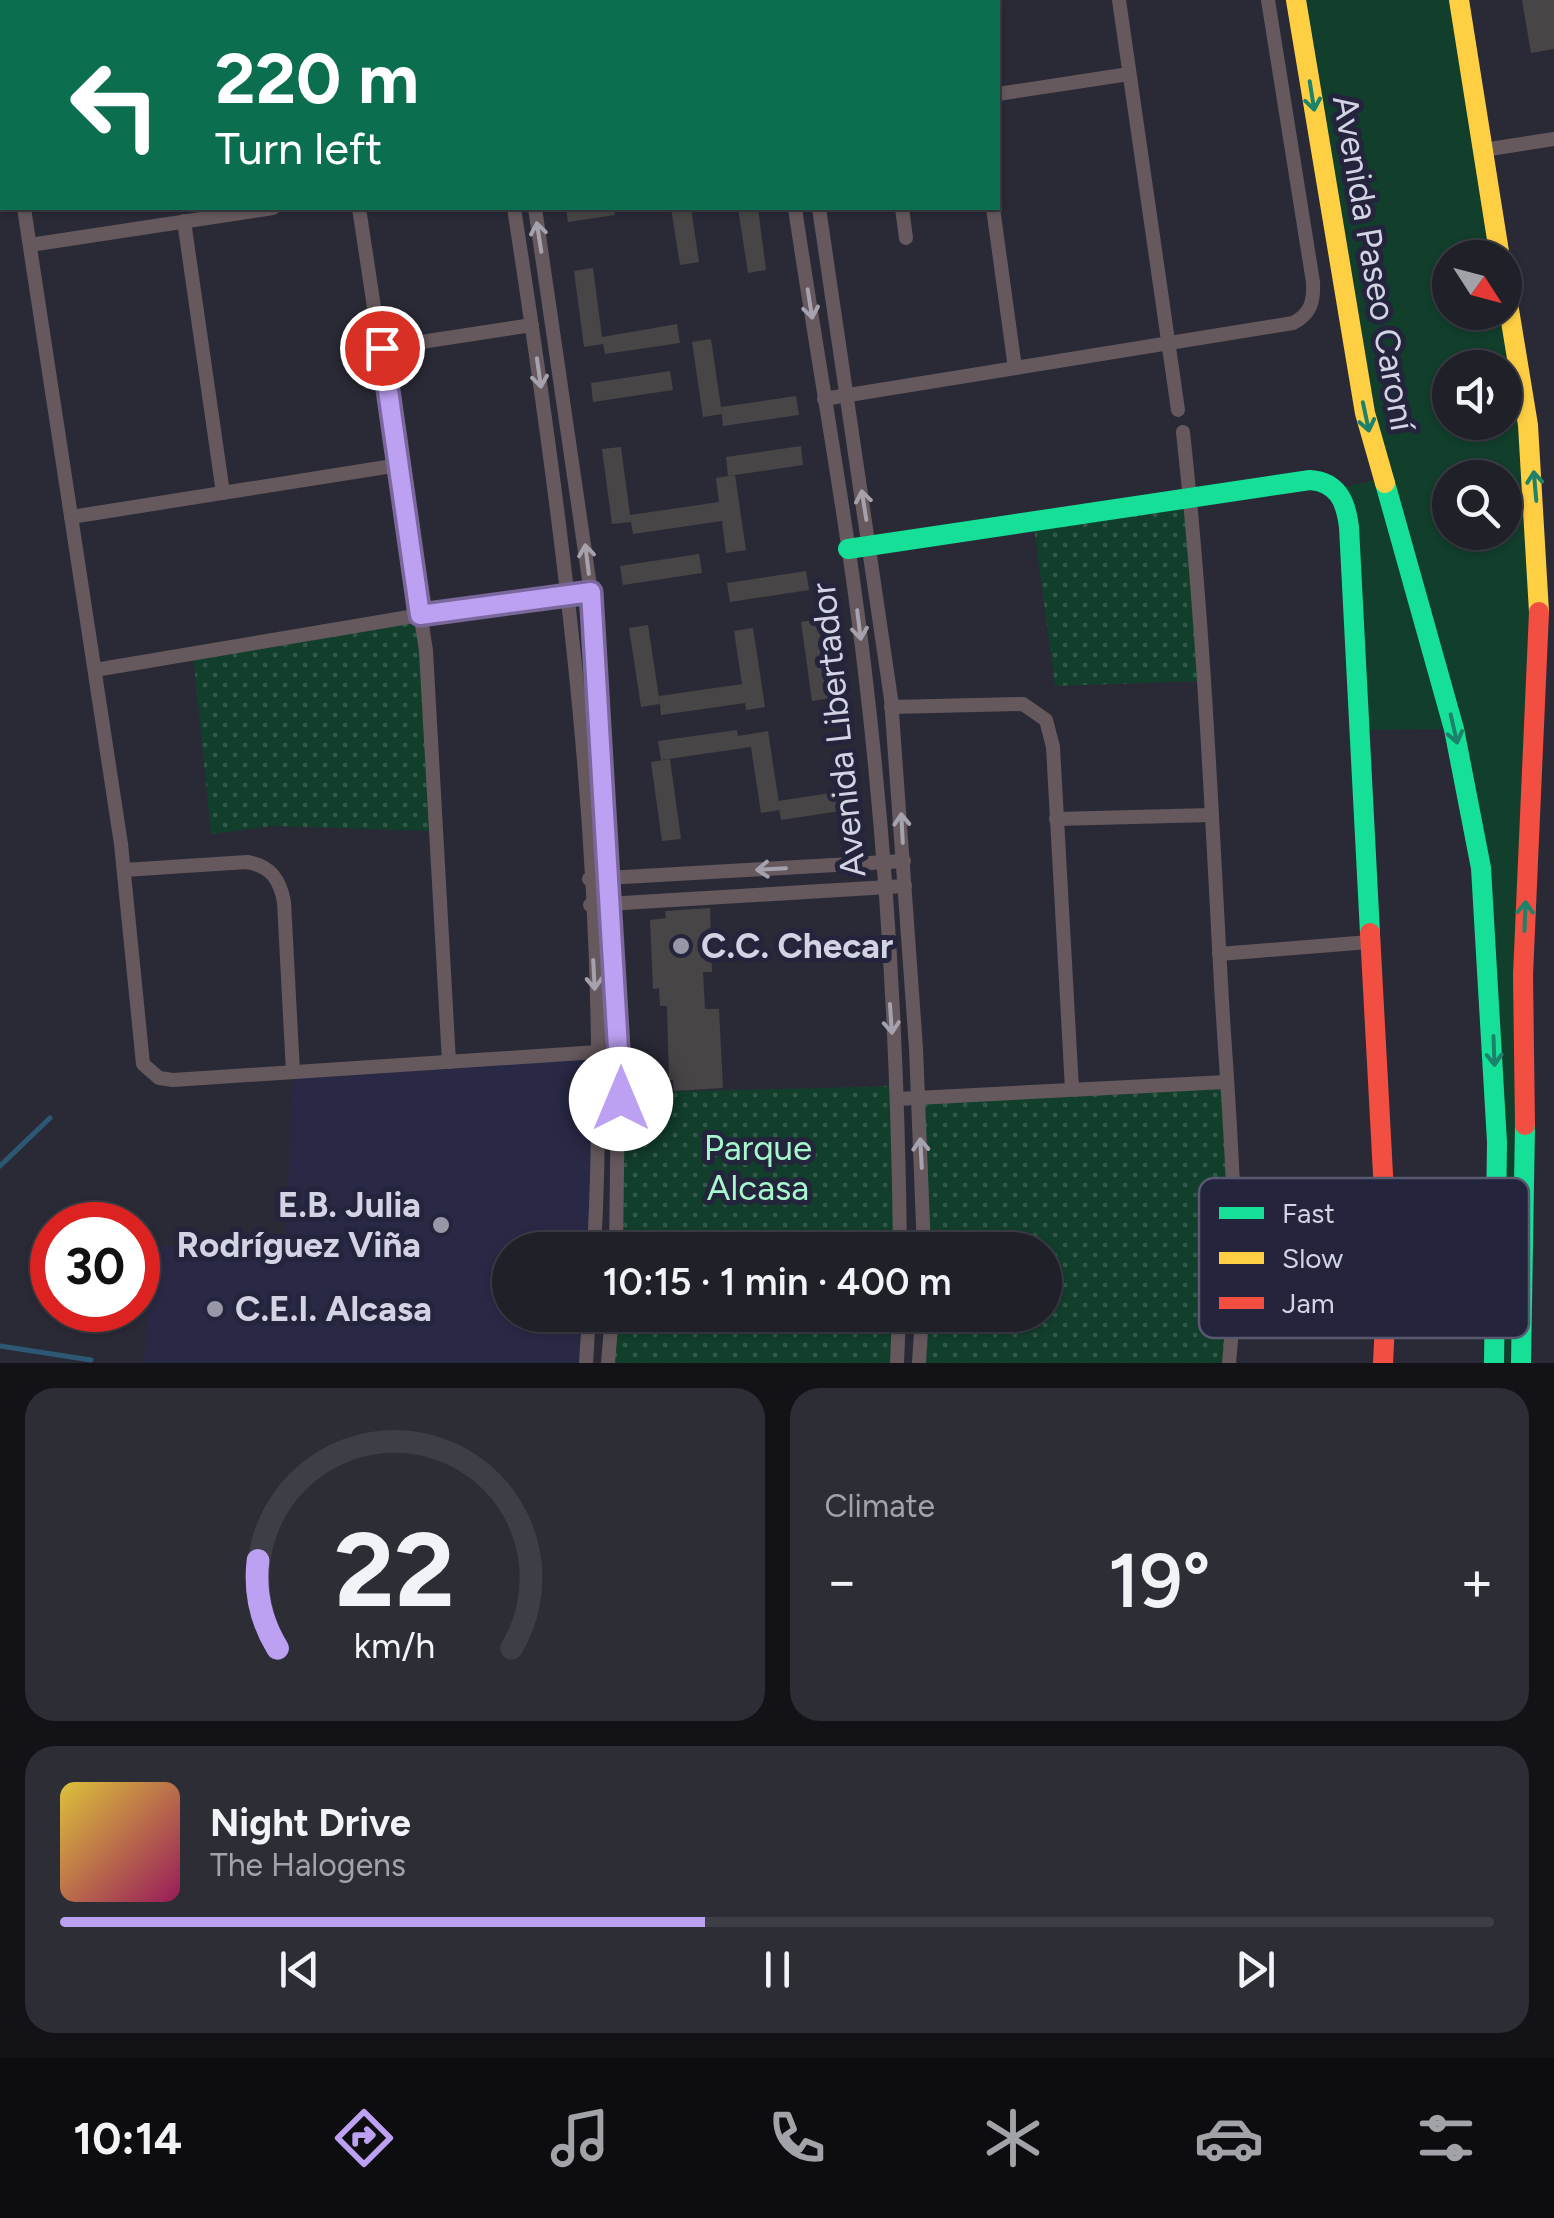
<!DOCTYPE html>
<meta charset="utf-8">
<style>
:root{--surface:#202029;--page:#2d2d35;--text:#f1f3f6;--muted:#a2a3a8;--line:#3d3e46;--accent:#bca0f2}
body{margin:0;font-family:Figtree,sans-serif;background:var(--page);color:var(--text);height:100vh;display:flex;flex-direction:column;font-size:38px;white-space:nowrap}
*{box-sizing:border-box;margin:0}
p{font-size:32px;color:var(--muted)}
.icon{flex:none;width:55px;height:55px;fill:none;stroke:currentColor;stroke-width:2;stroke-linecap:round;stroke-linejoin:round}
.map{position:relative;height:1363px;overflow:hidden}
.panel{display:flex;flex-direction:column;gap:25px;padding:25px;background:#121217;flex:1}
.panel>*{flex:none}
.hud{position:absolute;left:0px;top:0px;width:1000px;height:210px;box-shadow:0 2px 8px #0004,0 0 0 2px var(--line);background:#0b6e4f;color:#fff;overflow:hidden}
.needle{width:65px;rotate:126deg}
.tools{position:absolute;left:1432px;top:240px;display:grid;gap:20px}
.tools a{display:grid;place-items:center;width:90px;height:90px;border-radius:50%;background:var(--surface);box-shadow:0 2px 8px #0004,0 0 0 2px var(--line);font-size:50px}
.speed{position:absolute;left:30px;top:1202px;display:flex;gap:20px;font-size:50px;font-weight:700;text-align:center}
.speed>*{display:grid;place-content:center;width:130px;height:130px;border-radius:50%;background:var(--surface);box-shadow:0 2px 8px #0004,0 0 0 2px var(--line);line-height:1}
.speed .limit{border:15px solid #d22;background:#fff;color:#111}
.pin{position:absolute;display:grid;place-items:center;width:85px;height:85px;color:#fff;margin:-42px;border:5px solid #fff;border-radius:50%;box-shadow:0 2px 10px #0007}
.me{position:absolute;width:110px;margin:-55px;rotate:0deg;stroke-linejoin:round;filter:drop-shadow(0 0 8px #0008)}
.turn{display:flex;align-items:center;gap:35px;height:210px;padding:0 50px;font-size:45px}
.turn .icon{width:130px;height:130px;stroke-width:2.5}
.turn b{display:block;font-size:70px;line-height:85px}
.big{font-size:75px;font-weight:600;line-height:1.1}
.panel .card{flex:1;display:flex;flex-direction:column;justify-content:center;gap:15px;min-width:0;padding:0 35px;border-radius:30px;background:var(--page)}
.panel .dial{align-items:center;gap:0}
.dial svg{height:260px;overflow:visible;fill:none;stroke:var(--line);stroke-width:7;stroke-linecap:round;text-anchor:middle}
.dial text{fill:var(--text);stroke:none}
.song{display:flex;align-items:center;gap:30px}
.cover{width:120px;height:120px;border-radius:15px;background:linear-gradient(135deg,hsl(50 70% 55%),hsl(330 70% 35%))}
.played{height:10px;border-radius:5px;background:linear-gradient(90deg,var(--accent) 45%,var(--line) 45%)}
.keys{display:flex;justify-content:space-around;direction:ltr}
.heat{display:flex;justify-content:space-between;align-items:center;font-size:55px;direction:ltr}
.panel .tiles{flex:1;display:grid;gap:25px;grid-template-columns:1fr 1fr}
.card:last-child{grid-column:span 2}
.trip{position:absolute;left:492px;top:1232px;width:570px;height:100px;border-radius:50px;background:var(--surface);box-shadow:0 2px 8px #0004,0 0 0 2px var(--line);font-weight:600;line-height:100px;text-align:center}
.tabs{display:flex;height:160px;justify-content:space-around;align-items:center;background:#0d0d10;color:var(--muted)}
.tabs .icon{width:70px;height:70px}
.tabs .current{color:var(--accent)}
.tabs b{font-size:45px;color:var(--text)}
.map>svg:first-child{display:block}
.built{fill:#292946}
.green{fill:#123e2c;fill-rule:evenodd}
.park{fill:url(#park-dots)}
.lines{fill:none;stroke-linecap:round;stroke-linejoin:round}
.stream{stroke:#2d5874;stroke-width:5}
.building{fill:#484547}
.street{stroke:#65595d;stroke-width:14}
.fast{stroke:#16e098;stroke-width:20}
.slow{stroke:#ffcf43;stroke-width:20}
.jam{stroke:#f24e42;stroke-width:20}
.oneway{stroke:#1d826a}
.oneway2{stroke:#a6a2ad}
.route-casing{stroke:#7a689d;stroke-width:25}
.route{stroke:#bca0f2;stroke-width:18}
.poi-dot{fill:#9798a7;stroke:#24253d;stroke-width:4}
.labels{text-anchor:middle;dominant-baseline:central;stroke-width:10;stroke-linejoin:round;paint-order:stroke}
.street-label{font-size:35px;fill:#d2d3e3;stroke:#24253d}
.poi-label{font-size:35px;font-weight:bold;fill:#d2d3e3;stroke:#24253d;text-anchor:start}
.park-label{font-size:35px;fill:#a6f7cb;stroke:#24253d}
.key{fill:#24253d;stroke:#58596f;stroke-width:2.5}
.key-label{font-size:28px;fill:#d2d3e3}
</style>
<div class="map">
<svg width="1554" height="1363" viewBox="0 0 1554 1363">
<defs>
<pattern id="park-dots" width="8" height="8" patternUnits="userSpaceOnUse" patternTransform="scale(2.5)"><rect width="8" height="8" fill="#123e2c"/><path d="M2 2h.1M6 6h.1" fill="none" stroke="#34594a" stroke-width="1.8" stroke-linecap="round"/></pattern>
</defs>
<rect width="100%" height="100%" fill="#2a2a37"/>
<path class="built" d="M598,1052L594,1250H510V1315H589L586,1363H144L154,1245L285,1254L293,1072Z"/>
<path class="green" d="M1296,0H1459L1500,257L1450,258V312H1505L1533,468L1521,1363H1494V1049L1454,729L1359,730L1349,527L1335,489L1380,479ZM1450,368H1505V422H1450ZM1450,478H1505V532H1450Z"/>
<g class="park">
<path d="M1190,498L1204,681L1055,686L1033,521Z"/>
<path d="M421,615L436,831L273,826L211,834L193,654Z"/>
<path d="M1226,1082L1229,1363H919L922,1315H1045V1250H924L918,1097Z"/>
<path d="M896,1086L900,1250H616L621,1093Z"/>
<path d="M612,1315H899L897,1363H608Z"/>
</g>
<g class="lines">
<g class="stream">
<path d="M0,1166L50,1118"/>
<path d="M0,1346L91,1360"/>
</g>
</g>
<g class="building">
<path d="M1522,0H1554V49L1531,53Z"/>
<path d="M566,208H614L615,215L568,222Z"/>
<path d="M671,208H691L699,262L680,265Z"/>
<path d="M738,208H758L766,270L748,273Z"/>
<path d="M593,268L602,337L677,324L680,343L605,354L603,344L584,347L574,271Z"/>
<path d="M711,339L722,414L703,417L692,342Z"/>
<path d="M670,371L673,390L593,402L591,383Z"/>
<path d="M796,396L799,415L723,426L721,407Z"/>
<path d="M801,446L803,465L728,476L726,457Z"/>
<path d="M621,447L630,515L719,502L716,478L735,475L746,550L726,553L722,521L633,534L631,522L612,524L602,449Z"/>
<path d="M699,554L702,573L623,585L620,566Z"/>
<path d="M806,571L809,590L730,602L727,583Z"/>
<path d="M820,619L831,698L812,701L801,622Z"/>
<path d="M648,625L660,704L641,707L629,628Z"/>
<path d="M753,628L765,707L746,710L745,703L661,715L659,696L742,684L734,631Z"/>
<path d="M737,730L738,736L768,731L780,810L761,813L751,747L661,760L658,741Z"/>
<path d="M670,759L681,839L662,841L651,762Z"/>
<path d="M857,789L860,808L781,820L778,801Z"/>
<path d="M710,908L712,972H703L705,1009H719L723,1088L674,1091L673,1080H669L667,1006H660L659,988L653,989L650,920L666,918L665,911Z"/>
</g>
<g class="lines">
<g class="street">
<path d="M487,0V2"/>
<path d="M507,0V2"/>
<path d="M539,0L540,2"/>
<path d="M870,0L871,2"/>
<path d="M960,0V2"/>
<path d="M1119,0L1178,410"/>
<path d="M998,94L1129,74"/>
<path d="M1483,150L1554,139"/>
<path d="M24,208L121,844L143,1064L159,1078L173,1080L598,1052"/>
<path d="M359,208L426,651L449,1062"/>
<path d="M514,208C567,551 613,901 594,1250"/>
<path d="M535,208L591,593L619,1014L616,1250"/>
<path d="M795,208C818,365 848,523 866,681C888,869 898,1061 900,1250"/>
<path d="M819,208L891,699L916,1048L924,1250"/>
<path d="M902,208L906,238"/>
<path d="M993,208L1015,368"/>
<path d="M184,221L223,493"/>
<path d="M30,245L273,208"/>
<path d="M382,348L532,325"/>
<path d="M824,399L1293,323C1311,314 1314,301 1313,282L1268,0"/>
<path d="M1183,432C1203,615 1211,800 1221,984C1228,1110 1242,1238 1229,1363"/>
<path d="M71,517L399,465"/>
<path d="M95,670L421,615L578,594"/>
<path d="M891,707L1023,704L1046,720L1053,747L1072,1089"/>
<path d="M1056,819L1211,815"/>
<path d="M124,870L247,862C271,866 280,880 284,902L293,1072"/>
<path d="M589,879L904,861"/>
<path d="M590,905L905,886"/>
<path d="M1219,954L1369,942"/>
<path d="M897,1099L1226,1082"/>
<path d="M586,1363L589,1315"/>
<path d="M608,1363L612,1315"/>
<path d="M897,1363L899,1315"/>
<path d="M919,1363L922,1315"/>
</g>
<g class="fast">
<path d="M1385,483L1454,729L1481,868L1497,1142L1494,1363"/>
<path d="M848,549L1310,480C1338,482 1346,502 1349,527L1370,933"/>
<path d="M1521,1363L1525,1125"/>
</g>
<g class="slow">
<path d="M1296,0L1365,413L1385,483"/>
<path d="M1459,0L1500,258"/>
<path d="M1505,285L1528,425L1539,612"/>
</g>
<g class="jam">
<path d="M1370,933L1388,1267L1383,1363"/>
<path d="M1525,1125L1523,975L1539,612"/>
</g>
</g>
<defs><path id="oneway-shaft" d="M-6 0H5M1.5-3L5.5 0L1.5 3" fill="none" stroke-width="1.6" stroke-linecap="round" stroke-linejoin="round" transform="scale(2.5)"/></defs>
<g class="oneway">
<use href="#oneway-shaft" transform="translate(1312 96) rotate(81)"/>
<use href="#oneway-shaft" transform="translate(1366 417) rotate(78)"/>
<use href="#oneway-shaft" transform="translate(1535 486) rotate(-95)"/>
<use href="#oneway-shaft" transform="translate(1454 729) rotate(77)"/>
<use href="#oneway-shaft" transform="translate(1525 916) rotate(-88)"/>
<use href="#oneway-shaft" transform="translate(1494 1051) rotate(88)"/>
</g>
<g class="oneway2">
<use href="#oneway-shaft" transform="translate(539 237) rotate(-99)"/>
<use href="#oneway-shaft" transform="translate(810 304) rotate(81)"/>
<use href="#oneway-shaft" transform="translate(539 373) rotate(82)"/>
<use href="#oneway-shaft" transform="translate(864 505) rotate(-99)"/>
<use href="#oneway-shaft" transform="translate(587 559) rotate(-97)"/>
<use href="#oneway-shaft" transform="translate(859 625) rotate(83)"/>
<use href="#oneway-shaft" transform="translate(902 828) rotate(-93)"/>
<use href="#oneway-shaft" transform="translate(771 869) rotate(177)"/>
<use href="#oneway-shaft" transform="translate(594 975) rotate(87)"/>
<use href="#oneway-shaft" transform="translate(891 1019) rotate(86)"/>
<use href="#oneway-shaft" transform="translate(921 1153) rotate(-93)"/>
</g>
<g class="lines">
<g class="route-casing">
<path id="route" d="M382,348L420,615L591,592L621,1099"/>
</g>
<use href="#route" class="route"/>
</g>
<g class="poi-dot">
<circle cx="681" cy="946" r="10"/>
<circle cx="441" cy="1225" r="10"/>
<circle cx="215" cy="1309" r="10"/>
</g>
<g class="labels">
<g class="street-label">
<text transform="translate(1374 263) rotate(80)">Avenida Paseo Caroní</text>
<text transform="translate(838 730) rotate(-96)">Avenida Libertador</text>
</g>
<g class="poi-label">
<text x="701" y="946">C.C. Checar</text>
<text x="421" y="1205" text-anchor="end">E.B. Julia<tspan x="421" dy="40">Rodríguez Viña</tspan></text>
<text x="235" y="1309">C.E.I. Alcasa</text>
</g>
<g class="park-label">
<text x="758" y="1148">Parque<tspan x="758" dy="40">Alcasa</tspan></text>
</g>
</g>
<rect x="1199" y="1178" width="330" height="160" rx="15" class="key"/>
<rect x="1219" y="1207" width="45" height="12" fill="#16e098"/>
<rect x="1219" y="1252" width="45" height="12" fill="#ffcf43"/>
<rect x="1219" y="1297" width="45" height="12" fill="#f24e42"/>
<g class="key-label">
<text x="1282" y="1223">Fast</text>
<text x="1282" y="1268">Slow</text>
<text x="1282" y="1313">Jam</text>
</g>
</svg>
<div class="tools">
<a><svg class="needle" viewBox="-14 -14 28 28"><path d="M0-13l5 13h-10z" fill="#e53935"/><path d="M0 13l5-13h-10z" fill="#a2a3a8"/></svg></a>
<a><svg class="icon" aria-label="sound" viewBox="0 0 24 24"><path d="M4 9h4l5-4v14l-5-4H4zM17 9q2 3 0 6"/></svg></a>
<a><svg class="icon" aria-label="search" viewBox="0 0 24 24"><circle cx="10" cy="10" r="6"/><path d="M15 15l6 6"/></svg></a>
</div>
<div class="speed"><div class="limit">30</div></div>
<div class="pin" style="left:382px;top:348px;background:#d93025"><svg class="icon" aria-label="arrive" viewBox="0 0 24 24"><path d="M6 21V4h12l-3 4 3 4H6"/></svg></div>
<svg class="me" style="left:621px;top:1099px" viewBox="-20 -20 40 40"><circle r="19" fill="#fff"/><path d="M0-13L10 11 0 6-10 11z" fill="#bca0f2"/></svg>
<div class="trip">10:15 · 1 min · 400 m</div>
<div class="hud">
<div class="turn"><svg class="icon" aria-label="left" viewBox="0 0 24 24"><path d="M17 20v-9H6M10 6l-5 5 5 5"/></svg><div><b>220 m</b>Turn left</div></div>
</div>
</div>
<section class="panel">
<div class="tiles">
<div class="card dial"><svg viewBox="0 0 100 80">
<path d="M14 69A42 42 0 1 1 86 69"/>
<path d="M14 69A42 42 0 0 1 8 42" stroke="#bca0f2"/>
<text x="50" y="56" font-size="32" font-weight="700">22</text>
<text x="50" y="72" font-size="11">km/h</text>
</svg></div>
<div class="card"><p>Climate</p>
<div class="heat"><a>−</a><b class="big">19°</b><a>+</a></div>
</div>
<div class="card">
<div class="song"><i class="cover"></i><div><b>Night Drive</b><p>The Halogens</p></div></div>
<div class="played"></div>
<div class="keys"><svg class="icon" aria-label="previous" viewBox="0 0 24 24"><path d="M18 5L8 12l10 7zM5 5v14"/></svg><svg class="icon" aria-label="pause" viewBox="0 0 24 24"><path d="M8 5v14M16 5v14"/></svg><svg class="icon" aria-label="next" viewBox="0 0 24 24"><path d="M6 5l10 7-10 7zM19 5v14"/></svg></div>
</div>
</div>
</section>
<nav class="tabs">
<b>10:14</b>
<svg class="icon current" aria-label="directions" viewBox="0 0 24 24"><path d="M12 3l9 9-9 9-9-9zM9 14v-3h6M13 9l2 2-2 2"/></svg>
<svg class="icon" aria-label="music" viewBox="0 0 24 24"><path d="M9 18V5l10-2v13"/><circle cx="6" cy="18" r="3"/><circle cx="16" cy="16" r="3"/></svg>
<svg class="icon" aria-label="phone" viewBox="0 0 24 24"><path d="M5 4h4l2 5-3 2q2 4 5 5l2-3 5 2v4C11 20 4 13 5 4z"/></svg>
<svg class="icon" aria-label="climate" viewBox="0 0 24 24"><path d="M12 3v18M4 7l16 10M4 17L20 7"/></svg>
<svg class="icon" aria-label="car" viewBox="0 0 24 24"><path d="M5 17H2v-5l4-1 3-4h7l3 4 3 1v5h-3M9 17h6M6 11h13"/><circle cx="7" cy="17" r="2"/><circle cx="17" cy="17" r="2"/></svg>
<svg class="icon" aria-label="filters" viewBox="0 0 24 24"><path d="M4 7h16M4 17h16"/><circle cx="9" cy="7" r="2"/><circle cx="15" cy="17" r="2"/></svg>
</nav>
